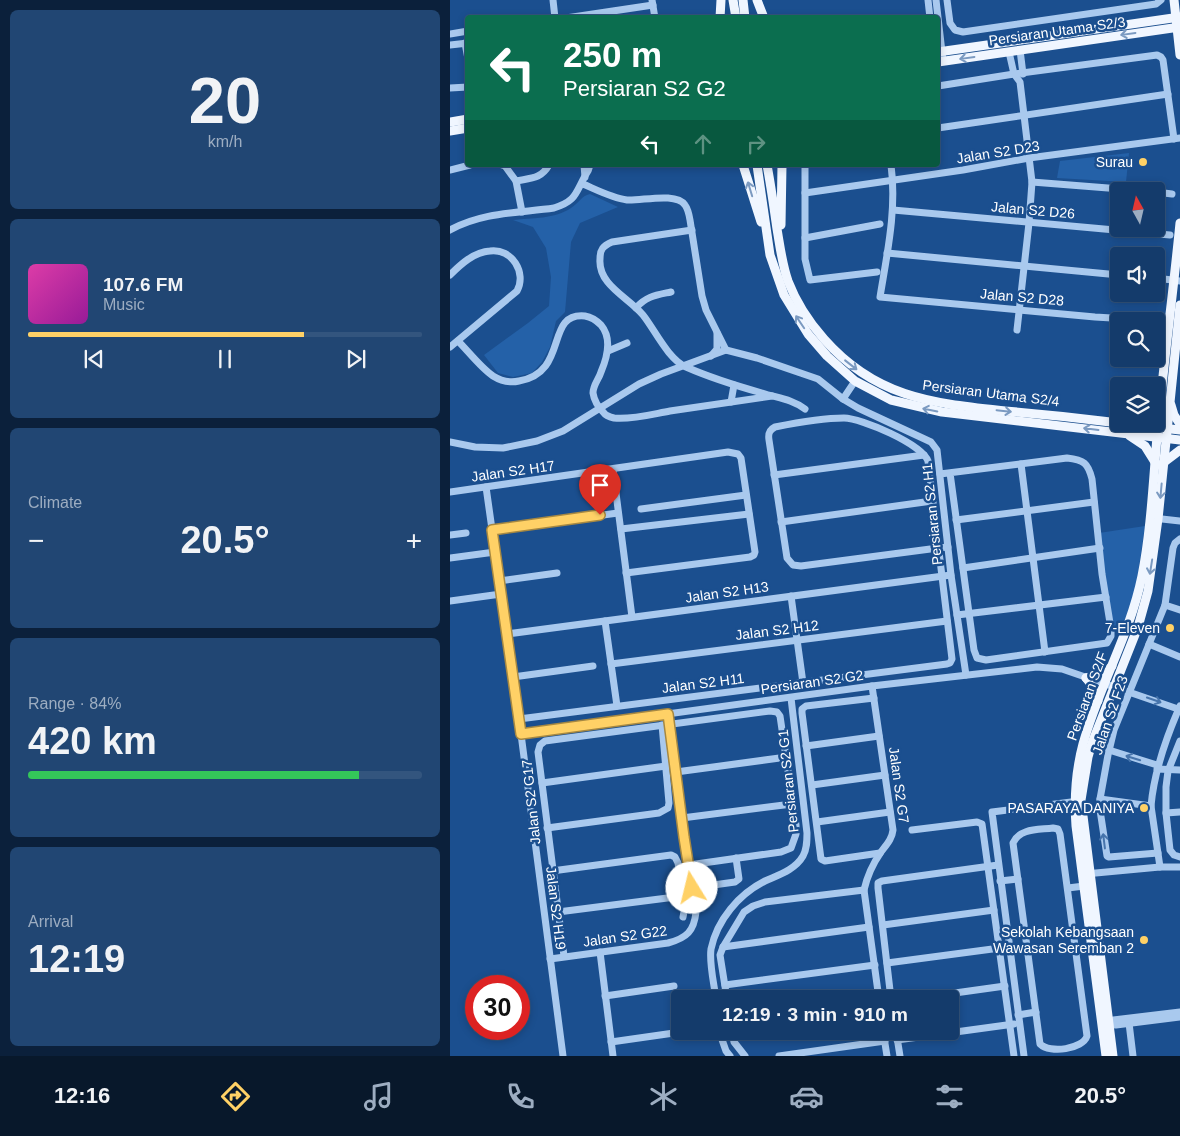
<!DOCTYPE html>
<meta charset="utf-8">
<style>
:root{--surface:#143b6b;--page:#214673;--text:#f1f3f6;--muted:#9dadc1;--line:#33557e;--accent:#ffd166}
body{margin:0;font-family:Helvetica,sans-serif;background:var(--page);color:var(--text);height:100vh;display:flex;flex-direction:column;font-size:19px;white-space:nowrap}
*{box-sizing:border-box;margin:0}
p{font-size:16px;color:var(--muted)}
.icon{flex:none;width:28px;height:28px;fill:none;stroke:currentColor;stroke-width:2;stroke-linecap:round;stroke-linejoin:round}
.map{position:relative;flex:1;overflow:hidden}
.sheet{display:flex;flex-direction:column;gap:10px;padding:10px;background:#0b203b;width:450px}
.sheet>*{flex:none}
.hud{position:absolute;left:15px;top:15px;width:475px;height:152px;border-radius:5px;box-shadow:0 2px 8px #0003,0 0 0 1px var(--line);background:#0b6e4f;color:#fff;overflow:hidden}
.needle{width:32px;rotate:352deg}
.buttons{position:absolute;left:660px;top:182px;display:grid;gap:10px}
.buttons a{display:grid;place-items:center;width:55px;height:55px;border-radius:5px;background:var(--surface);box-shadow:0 2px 8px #0003,0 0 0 1px var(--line);font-size:25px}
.speed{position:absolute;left:15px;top:975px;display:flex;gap:10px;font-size:25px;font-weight:700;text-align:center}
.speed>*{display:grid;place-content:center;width:65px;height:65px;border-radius:50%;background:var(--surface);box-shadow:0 2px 8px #0003,0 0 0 1px var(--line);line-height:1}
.speed .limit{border:8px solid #d22;background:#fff;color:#111}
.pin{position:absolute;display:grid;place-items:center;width:42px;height:42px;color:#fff;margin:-51px -21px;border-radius:50% 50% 50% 0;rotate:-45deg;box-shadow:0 0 5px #0007}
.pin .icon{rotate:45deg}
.me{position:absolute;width:55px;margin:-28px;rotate:351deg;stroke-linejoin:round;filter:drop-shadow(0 0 4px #0008)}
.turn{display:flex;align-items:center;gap:18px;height:105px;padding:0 15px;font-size:22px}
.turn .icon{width:65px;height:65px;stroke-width:2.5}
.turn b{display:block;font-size:35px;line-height:42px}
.lanes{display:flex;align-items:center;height:48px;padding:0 15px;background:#0003;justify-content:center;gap:25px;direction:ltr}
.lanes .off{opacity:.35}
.big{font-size:38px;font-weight:700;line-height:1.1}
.sheet .tile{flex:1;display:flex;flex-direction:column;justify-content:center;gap:8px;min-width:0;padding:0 18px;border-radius:8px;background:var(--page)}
.sheet .dial{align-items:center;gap:0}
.dial b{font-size:65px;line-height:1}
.song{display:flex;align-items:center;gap:15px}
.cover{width:60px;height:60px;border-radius:8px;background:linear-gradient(135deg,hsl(320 70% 55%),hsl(300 70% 35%))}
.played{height:5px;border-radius:2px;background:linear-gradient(90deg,var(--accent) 70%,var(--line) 70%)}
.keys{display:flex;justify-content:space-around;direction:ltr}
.heat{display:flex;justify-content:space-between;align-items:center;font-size:28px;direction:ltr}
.charge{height:8px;border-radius:4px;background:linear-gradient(90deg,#34c759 84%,var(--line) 0)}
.trip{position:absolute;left:221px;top:990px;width:288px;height:50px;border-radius:5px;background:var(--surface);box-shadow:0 2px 8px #0003,0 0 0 1px var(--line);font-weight:700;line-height:50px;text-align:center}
.tab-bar{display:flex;height:80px;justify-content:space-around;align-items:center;background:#08182b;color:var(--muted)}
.tab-bar .icon{width:35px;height:35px}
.tab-bar .current{color:var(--accent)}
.tab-bar b{font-size:22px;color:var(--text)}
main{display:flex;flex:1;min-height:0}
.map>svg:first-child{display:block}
.green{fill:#2461a8}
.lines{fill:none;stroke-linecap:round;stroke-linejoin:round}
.minor{stroke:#a9c9ee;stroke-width:7}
.major{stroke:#f0f6ff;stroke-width:9}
.oneway{stroke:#7b9ac1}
.oneway2{stroke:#4674ac}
.route-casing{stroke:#a68842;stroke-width:12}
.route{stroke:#ffd166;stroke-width:9}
.poi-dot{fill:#ffd166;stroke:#1b4f8f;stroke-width:2}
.labels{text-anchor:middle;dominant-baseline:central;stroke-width:5;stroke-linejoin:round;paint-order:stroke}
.street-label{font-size:14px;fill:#fff;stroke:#1b4f8f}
.poi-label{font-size:14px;fill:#fff;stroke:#1b4f8f;text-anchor:end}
</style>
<main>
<section class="sheet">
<div class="tile dial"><b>20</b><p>km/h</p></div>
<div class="tile">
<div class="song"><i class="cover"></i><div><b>107.6 FM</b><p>Music</p></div></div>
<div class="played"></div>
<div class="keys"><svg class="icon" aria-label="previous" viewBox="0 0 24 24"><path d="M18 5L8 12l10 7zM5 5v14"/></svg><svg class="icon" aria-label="pause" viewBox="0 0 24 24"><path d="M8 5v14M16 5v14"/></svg><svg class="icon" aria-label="next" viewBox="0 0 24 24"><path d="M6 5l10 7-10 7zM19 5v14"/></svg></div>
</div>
<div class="tile"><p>Climate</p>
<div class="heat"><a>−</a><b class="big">20.5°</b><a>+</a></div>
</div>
<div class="tile"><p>Range · 84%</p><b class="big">420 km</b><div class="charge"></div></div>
<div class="tile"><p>Arrival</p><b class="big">12:19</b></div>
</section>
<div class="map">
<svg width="730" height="1056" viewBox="0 0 730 1056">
<rect width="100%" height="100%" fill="#1b4f8f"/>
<g class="green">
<path d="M679,153L676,182L607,178L610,161Z"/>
<path d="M140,194L168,207L130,223L121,242L115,312L106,321L100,347L92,362L82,373L63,377L48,373L34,355L78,323L99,306L101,277L96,248L83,227L63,220C82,218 105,219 121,208C129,203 131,196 140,194Z"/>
<path d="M695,526L683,609L676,628L662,630L649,533Z"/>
</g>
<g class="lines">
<g class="minor">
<path d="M103,0L105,18"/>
<path d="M202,0L205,18"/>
<path d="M478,0L480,18"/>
<path d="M486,0L493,61"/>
<path d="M497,0L500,23L505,30L513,32L706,4L711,0"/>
<path d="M116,18L203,5"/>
<path d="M0,34L18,31"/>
<path d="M15,43L18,59"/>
<path d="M0,45L18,43"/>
<path d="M570,50L573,74"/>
<path d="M559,52L564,74L570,82L582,182L579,223L567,330"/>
<path d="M488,86L564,74L707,55L711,57L713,60L724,139"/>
<path d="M0,88L18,87"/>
<path d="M488,128L718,94"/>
<path d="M52,165L55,166L66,181L72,212"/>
<path d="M134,165L135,177"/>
<path d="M355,165V259L360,280L427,272"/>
<path d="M441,165C447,209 437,254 430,297L645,317L712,321"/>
<path d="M0,170L20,165"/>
<path d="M66,181C81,178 91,179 99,165"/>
<path d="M582,182L696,191"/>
<path d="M133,184C147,190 162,198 177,200C192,201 226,192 235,205C238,209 239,214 240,220L252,296L256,310L276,350"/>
<path d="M706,192L722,194"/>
<path d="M355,193L513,170L579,158L730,138"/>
<path d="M443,210L720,235"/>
<path d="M0,230C32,212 69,213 104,208C126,201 125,194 135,176C138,172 139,170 140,165"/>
<path d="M242,230L162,242C153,246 150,249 150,259C148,285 178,297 193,315C205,330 218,359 236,367C261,378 287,386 312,393C327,398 342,399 355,409"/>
<path d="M355,238L430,224"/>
<path d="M437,253L669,275"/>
<path d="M0,275C11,264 24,252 40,251C62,248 77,273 67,291L0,347"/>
<path d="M706,278L730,281"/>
<path d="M186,308C196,296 207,295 221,292"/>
<path d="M8,341C19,352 31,368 43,376C51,381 60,383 69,381C120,372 94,312 135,316C141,317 147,321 151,325C162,338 157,358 151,372C149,379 143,385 143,393C144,400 149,408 154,413C156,416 160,417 164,418C181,420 203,414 220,411C254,406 288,401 322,396"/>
<path d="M158,351L177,343"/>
<path d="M261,356L267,349V333"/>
<path d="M405,381L393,399L408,408L481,442L487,450L501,575L516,675"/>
<path d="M281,402L284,385"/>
<path d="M0,442L25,447L53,448L87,441L113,431L189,384L211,374L276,350L307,358L368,379L393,399"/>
<path d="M571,464L595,652"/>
<path d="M163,470L182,617"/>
<path d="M490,474L617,458C634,460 638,463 642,479L652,574L661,629V636L657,643L536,660L527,658L524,650L500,473"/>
<path d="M324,475L474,455"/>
<path d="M36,487L71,734L113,1056"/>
<path d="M0,492L278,452L288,454L291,458L305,552L304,555L300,557L176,573"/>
<path d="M191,509L296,495"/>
<path d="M703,518L730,521"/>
<path d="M506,520L644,502"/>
<path d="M331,522L482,501"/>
<path d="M171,529L299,514"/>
<path d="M42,530L168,513"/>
<path d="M0,535L16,533"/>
<path d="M0,558L45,552"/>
<path d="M513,568L650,548"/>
<path d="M49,581L107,573"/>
<path d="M341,596L353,683"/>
<path d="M0,601L51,594"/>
<path d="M715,605L730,610"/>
<path d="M507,615L656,597"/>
<path d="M155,621L167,706"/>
<path d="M57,634L501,575"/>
<path d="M699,644L730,657"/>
<path d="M161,664L497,621"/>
<path d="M63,677L143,666"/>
<path d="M422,686L443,830C442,839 437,844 431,852C424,862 417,877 414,890L429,999"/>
<path d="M424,698L356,706L352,709V713L371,859L375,861L430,853"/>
<path d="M69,719L497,664L500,663L502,659L478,461C472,444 411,418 394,418C373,418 345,423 325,427C319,430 318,434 319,440L337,558L343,565L351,566L488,548L498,547"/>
<path d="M71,734L422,686L587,667L612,669L728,709"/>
<path d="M730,741L718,771L716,787V813L720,850L724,855L730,857"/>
<path d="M356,746L429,736"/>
<path d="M659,750L707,765"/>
<path d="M707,769L730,770"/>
<path d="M226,772L337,757"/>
<path d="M92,783L216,766"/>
<path d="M362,785L435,775"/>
<path d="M650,799L701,806"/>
<path d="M716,813L730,812"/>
<path d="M232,818L342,804"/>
<path d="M367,822L440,812"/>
<path d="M97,828L209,813L218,808L219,803L212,725"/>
<path d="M603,828L608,829L610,834L637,1036C633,1049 600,1054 590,1044L563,843C570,828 588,830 603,828Z"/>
<path d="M462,830L527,822L532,824L564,1056"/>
<path d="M708,853L659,857L657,856L650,810V799L658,755L664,730L715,605L723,548L725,543L730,539"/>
<path d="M710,867L701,806C704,771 716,738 730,706"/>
<path d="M102,871L221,855L225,857L228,863L235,907L233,917"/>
<path d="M635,874L710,867H730"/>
<path d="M550,881L568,879"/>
<path d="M242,888L285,882L289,879L286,858"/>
<path d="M618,888L634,886"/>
<path d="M108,912L233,896"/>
<path d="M433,925L544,910"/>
<path d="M273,947L419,927"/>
<path d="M150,952L163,1056"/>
<path d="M114,956L88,752L90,745L95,741L320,711L327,712L330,716L346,825V834L341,848L331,852L239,865"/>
<path d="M100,959L218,943C237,938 244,931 246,912L219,720"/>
<path d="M437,963L550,948"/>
<path d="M275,985L425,965"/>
<path d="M155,996L224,986"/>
<path d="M266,999C264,983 259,964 261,949C267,920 289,894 315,881C328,875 345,870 353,856C357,849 357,841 357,833L341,698"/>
<path d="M277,999L270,955L273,947L294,912L303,906L315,902L414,890"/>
<path d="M441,999L428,888V883L432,881L548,865"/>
<path d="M462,999L555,986"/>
<path d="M568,1015L586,1012"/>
<path d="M655,1021L730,1012"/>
<path d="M679,1023L683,1056"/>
<path d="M666,1025L730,1017"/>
<path d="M269,1031L276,1051L280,1056"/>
<path d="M282,1031L284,1042L295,1056"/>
<path d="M433,1031L437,1056"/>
<path d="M446,1031L450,1056"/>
<path d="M447,1040L564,1024"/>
<path d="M161,1042L231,1032"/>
<path d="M329,1056L435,1041"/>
<path d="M574,1056L542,812L629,801"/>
</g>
<g class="major">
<path d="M283,0L286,18"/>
<path d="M293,0L295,18"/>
<path d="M307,0L314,18"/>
<path d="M724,0L730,55"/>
<path d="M270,18L271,0"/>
<path d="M488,52L730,17"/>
<path d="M488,62L730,27"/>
<path d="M0,122L18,119"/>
<path d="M0,131L18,128"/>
<path d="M293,165L311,222"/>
<path d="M307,165L320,255L334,295L358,334L377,356L405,381L441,400L492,412L730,440"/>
<path d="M317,165C321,186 324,208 327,229C330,246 332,264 338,281C346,302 359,322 374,339C426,398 482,403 555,411C593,414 631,418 669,423"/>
<path d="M331,225L332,165"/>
<path d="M721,405L724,415L730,424"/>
<path d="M677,424L730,430"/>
<path d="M680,436L695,446L705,462"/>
<path d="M713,463L730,450"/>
<path d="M636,678L654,674L662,666"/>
<path d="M636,678L645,689L648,701"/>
<path d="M656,1056L626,826C624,798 626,770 633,744C649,686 680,635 692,576C701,530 703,484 707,437C713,366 723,295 730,223"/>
<path d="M663,1056L631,800L638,757L642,743L688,627L698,591L708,519L730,305"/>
</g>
</g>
<defs><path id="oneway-shaft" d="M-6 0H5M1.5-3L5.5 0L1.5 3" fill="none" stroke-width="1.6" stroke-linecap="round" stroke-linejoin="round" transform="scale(1.25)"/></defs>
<g class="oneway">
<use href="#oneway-shaft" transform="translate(678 34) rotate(172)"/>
<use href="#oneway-shaft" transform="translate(517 58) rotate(172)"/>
<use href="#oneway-shaft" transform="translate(300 189) rotate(-107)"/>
<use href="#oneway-shaft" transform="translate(350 322) rotate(-124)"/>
<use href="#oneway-shaft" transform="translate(401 365) rotate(38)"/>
<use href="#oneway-shaft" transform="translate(480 410) rotate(-169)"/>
<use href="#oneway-shaft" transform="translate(554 411) rotate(6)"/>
<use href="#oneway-shaft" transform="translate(641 429) rotate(-173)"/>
<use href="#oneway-shaft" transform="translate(711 491) rotate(95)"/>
<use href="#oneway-shaft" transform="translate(701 567) rotate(99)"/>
</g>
<g class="oneway2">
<use href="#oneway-shaft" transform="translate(704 700) rotate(19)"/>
<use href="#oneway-shaft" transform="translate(683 758) rotate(-163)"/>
<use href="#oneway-shaft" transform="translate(654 841) rotate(-97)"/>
</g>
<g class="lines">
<g class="route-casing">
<path id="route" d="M150,515L42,530L71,734L218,714L234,837L242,888"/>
</g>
<use href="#route" class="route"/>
</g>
<g class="poi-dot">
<circle cx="693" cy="162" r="5"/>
<circle cx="720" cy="628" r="5"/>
<circle cx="694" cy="808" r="5"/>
<circle cx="694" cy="940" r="5"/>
</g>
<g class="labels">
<g class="street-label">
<text transform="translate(607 31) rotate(-8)">Persiaran Utama S2/3</text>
<text transform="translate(548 152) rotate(-9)">Jalan S2 D23</text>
<text transform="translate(583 210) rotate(5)">Jalan S2 D26</text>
<text transform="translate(572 297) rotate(5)">Jalan S2 D28</text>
<text transform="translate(541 393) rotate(7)">Persiaran Utama S2/4</text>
<text transform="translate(63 471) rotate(-8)">Jalan S2 H17</text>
<text transform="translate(482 514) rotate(-96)">Persiaran S2 H1</text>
<text transform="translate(277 592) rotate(-8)">Jalan S2 H13</text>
<text transform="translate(327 630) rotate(-7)">Jalan S2 H12</text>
<text transform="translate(362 682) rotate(-8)">Persiaran S2 G2</text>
<text transform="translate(253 683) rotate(-7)">Jalan S2 H11</text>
<text transform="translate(637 696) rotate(-70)">Persiaran S2/F</text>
<text transform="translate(660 715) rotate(-71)">Jalan S2 F23</text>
<text transform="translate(338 781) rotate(-96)">Persiaran S2 G1</text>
<text transform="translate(449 785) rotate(82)">Jalan S2 G7</text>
<text transform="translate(81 802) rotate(-96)">Jalan S2 G17</text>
<text transform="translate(106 908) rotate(83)">Jalan S2 H19</text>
<text transform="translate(175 936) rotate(-8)">Jalan S2 G22</text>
</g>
<g class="poi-label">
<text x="683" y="162">Surau</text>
<text x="710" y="628">7-Eleven</text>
<text x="684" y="808">PASARAYA DANIYA</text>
<text x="684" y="932">Sekolah Kebangsaan<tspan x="684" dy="16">Wawasan Seremban 2</tspan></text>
</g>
</g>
</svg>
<div class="buttons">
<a><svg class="needle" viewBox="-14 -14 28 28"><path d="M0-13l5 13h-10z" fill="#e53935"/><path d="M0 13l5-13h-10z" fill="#9dadc1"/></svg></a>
<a><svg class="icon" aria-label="sound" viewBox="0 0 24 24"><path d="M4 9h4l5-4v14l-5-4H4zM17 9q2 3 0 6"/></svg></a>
<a><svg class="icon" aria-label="search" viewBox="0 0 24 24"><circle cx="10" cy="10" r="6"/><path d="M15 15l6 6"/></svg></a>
<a><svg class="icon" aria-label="layers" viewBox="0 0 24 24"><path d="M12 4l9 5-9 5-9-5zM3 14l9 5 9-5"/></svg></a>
</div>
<div class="speed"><div class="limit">30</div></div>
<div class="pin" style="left:150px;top:515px;background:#d93025"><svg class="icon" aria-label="arrive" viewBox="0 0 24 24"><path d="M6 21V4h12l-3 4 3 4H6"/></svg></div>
<svg class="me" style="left:242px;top:888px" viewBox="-20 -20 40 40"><circle r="19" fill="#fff"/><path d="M0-13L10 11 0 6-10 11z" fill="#ffd166"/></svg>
<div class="trip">12:19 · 3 min · 910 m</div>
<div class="hud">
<div class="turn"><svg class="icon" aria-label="left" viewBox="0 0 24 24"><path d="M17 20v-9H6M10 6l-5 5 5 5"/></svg><div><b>250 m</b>Persiaran S2 G2</div></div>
<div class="lanes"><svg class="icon" aria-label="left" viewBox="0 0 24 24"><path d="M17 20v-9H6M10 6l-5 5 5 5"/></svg><svg class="icon off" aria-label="ahead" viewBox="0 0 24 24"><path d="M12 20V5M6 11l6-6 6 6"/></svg><svg class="icon off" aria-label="right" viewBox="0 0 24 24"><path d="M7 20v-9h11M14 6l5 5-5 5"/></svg></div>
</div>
</div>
</main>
<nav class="tab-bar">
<b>12:16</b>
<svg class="icon current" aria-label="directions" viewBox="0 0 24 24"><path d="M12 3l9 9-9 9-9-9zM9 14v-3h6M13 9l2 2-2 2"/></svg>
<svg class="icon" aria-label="music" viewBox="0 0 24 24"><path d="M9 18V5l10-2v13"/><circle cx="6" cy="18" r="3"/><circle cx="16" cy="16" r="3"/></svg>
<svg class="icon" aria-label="phone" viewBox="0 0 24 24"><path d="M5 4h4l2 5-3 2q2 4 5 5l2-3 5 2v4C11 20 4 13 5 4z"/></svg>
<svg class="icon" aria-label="climate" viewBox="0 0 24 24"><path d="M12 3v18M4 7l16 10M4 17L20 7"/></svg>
<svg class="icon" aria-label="car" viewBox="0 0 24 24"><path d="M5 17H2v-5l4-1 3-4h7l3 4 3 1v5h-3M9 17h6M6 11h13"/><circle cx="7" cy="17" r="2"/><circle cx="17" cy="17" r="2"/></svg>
<svg class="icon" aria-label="filters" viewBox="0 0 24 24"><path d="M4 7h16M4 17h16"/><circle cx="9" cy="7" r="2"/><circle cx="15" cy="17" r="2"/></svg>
<b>20.5°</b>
</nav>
